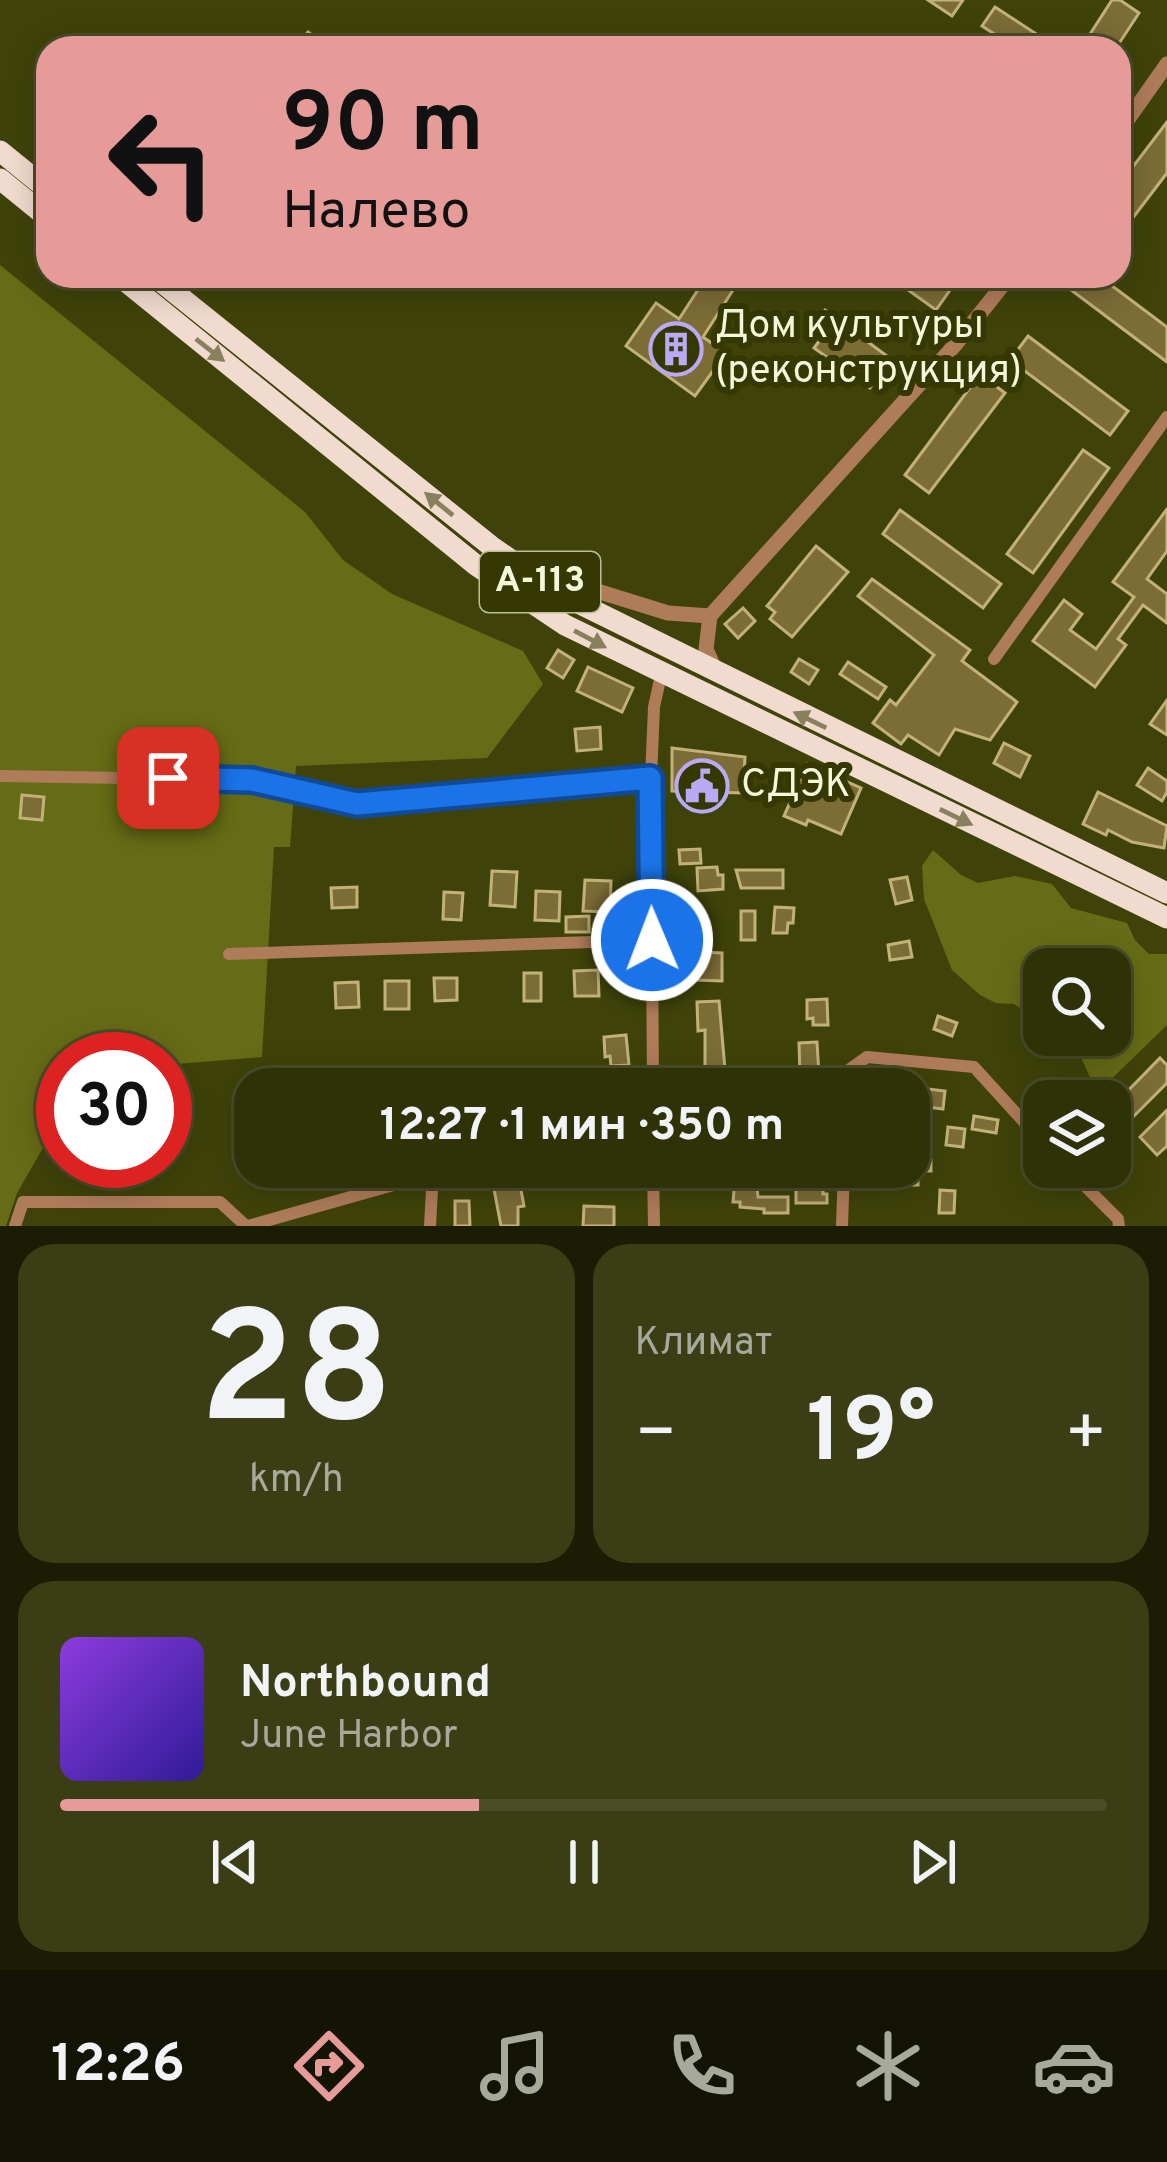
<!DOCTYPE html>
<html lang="ru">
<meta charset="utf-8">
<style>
:root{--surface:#2f3207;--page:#3b3e15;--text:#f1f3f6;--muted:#a7aa9b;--line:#4a4d28;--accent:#e69b98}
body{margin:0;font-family:Overpass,sans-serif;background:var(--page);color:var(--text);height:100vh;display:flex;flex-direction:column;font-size:45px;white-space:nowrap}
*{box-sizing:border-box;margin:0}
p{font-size:39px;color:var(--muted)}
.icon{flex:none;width:66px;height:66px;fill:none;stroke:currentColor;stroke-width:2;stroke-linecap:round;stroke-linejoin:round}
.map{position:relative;height:1226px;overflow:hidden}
.drawer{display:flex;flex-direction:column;gap:18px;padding:18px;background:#1a1c04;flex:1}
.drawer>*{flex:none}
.top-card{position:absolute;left:36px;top:36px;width:1095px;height:252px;border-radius:36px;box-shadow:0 6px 30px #0003,0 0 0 3px var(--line);background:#e69b98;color:#111;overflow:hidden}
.tools{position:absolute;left:1023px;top:948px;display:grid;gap:24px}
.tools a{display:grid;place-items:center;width:108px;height:108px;border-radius:24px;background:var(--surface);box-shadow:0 6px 30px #0003,0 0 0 3px var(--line);font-size:60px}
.speed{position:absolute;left:36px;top:1032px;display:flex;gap:24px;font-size:60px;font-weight:700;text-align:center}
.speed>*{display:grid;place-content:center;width:156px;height:156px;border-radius:50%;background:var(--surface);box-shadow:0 6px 30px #0003,0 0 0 3px var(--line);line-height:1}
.speed .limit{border:18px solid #d22;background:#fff;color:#111}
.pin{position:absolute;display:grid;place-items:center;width:102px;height:102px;color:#fff;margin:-51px;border-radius:24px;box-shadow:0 6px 18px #0006}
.me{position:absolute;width:132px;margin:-66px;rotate:359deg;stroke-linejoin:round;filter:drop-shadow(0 0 9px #0008)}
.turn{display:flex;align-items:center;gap:42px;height:252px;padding:0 48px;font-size:54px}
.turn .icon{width:156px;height:156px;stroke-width:2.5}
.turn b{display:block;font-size:84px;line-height:102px}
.big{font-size:90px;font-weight:700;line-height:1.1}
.drawer .card{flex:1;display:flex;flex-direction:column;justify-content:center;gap:18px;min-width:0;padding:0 42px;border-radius:36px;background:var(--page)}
.drawer .dial{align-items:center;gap:0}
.dial b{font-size:156px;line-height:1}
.song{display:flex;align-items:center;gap:36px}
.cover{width:144px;height:144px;border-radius:18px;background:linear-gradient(135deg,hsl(270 70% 55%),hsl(250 70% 35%))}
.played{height:12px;border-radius:6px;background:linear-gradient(90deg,var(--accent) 40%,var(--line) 40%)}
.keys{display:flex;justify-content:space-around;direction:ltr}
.heat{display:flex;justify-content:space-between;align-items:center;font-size:66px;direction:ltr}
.drawer .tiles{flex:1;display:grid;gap:18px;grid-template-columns:1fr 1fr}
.card:last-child{grid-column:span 2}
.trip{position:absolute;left:234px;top:1068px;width:696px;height:120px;border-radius:36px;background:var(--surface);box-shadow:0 6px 30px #0003,0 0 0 3px var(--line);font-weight:700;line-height:120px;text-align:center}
.menu{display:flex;height:192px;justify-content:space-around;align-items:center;background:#131403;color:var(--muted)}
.menu .icon{width:84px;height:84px}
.menu .current{color:var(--accent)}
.menu b{font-size:54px;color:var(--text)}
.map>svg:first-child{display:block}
.green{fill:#666c15}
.building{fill:#7c6c36;stroke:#c2b27a;stroke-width:3}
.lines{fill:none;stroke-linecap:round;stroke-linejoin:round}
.minor{stroke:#af7c5a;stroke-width:12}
.tertiary{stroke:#af7c5a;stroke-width:15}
.trunk{stroke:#f0dbce;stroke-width:21}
.oneway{fill:#89815d}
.route-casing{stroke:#114b97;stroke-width:30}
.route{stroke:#1a73e8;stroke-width:21}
.labels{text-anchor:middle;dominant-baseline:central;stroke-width:12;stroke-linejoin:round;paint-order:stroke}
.shield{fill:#353800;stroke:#bbbe99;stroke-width:3}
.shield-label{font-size:36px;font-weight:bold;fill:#f4f8db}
.poi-label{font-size:39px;fill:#f4f8db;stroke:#353800;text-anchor:start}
</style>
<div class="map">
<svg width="1167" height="1226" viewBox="0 0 1167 1226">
<rect width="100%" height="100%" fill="#3f4309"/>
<g class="green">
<path d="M0,265L305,512L343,560L392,594L523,651L543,684L487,758L296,766L290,847H274L262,1057L165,1065V1059H63V1113L17,1193L6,1226H0Z"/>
<path d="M933,850L961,875L978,883L1015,876L1052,884L1071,908L1127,923L1135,940L1149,954H1167V1025L1097,1093L1080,1055L1060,1035H1110V969H1044V1024L1014,1004L996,1003L980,995L952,970L924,899L922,866Z"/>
</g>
<g class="building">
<path d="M928,0H963L952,16Z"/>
<path d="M1112,0H1120L1139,13L1116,48H1081Z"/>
<path d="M995,7L1058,48H1016L982,26Z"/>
<path d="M308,32L330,48H296Z"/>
<path d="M1167,122V173L1119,236V185Z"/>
<path d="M707,276H742L703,337L726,353L695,396L626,346L656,303L679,319Z"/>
<path d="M908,276H960L936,310L901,285Z"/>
<path d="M1075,276H1099L1167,327V362L1067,287Z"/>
<path d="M825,310L891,359L870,388L814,348L825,333L814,325Z"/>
<path d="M1028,336L1128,411L1110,435L1010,360Z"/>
<path d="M980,374L1005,393L929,493L905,475Z"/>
<path d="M1083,450L1109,468L1033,573L1007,554Z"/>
<path d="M1167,509V551L1147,579L1167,594V623L1143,605L1118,639L1126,645L1095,687L1033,641L1064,600L1082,614L1070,630L1096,649L1134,597L1113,582Z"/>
<path d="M900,510L1001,584L983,608L883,534Z"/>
<path d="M816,546L848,572L792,637L770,619L775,612L767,606Z"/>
<path d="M872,579L970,650L962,661L1017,702L990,740L955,729L939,755L908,735L901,744L873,723L890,700L896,705L934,655L858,596Z"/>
<path d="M743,608L755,621L738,638L725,624Z"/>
<path d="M558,650L574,660L563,678L547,668Z"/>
<path d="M799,659L818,670L809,684L791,672Z"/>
<path d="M848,662L886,687L878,699L840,674Z"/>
<path d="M588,667L633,688L622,712L577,691Z"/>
<path d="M1167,700V735L1150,724Z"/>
<path d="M600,727L601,749L577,751L575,729Z"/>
<path d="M1004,743L1030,756L1020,777L994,763Z"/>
<path d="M672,748L745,757L743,793L672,791Z"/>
<path d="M807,764L861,788L841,834L808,820L806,825L784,816Z"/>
<path d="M1148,768L1167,781V792L1162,801L1137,785Z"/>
<path d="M1098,792L1167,826L1164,848L1132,842L1108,830L1106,835L1083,824Z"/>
<path d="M22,795L44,797L42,820L20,818Z"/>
<path d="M700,849L701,863L680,864L679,850Z"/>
<path d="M717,867L718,875H723V889L698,891L697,868Z"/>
<path d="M736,870H783V888H741Z"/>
<path d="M492,871L517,872L515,907L490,905Z"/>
<path d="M907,877L912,900L896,904L890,880Z"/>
<path d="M585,880L611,881L610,912L583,911Z"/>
<path d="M357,887V907L332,908L331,888Z"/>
<path d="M536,891L560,892L559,921L535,920Z"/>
<path d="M444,892L463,893L461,920L443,919Z"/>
<path d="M775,907L794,908L793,923H788L787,933H773Z"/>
<rect x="741" y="911" width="14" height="29"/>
<path d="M589,916V932H566V917Z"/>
<path d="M685,921H700L702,945L686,946Z"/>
<path d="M909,941L912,957L890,960L888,945Z"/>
<path d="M700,952L722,953V981L695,980Z"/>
<path d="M598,970L599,996H575L574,971Z"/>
<rect x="524" y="973" width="17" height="28"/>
<path d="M434,978H457V1000L435,1001Z"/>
<rect x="385" y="981" width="24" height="28"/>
<path d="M358,982L359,1007L336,1008L335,983Z"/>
<path d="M827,999L828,1025H813V1018L807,1019V1000Z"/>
<path d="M719,1001L725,1069H705V1030L698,1031L697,1002Z"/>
<path d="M938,1016L957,1023L952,1036L934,1029Z"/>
<path d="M626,1035L629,1065L611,1066L610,1056L605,1057L604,1037Z"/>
<path d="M817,1042L819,1075L800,1076L799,1043Z"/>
<path d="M1160,1058L1167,1065V1083L1130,1120L1114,1105Z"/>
<path d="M928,1089L945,1091L943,1109L927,1107Z"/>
<path d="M1167,1110V1146L1157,1155L1140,1137Z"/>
<path d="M974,1116L998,1120L996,1133L972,1129Z"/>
<path d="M948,1127L965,1129L963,1147L946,1145Z"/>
<path d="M909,1159L931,1160V1171H918V1185H892L893,1167H909Z"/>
<path d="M612,1167H633L634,1185H613Z"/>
<path d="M736,1167H755L758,1197H788V1213H764V1209L740,1207V1202H733Z"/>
<path d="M796,1167L823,1170V1194H827V1203H796Z"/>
<path d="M519,1179L524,1206L518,1207V1226H501L493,1184Z"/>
<path d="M940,1190L955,1191L954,1213H939Z"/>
<path d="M455,1201H469L470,1226H455Z"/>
<path d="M584,1206L614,1207V1226H583Z"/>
</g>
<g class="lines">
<g class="minor">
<path d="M994,659L1167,417"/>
<path d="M0,776L252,780L357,804L651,778"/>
<path d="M229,954L652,940"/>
<path d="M653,1089L651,778L654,707L661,675"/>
<path d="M846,1089V1072L867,1057L974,1067L1044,1144"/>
<path d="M653,1167L654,1226"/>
<path d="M1066,1167L1118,1219L1119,1226"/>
<path d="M15,1226L23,1202H220L246,1226"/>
<path d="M248,1226L457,1167"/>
<path d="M430,1226L433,1172"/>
<path d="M842,1226L844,1167"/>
</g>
<g class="tertiary">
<path d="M1119,132L1167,64"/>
<path d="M539,573L668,613L710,616"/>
<path d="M716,672L706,649L710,616L955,345L1010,276"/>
</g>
<g class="trunk">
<path d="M0,151L48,190"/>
<path d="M0,179L48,218"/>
<path d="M119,276L477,566L565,625L1167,918"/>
<path d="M154,276L491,546L558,593L1167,893"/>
</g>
</g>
<defs><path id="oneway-solid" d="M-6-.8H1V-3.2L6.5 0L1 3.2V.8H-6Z" transform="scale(3)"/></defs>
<g class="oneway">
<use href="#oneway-solid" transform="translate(210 350) rotate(38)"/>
<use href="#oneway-solid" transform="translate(439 504) rotate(-141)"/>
<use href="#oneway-solid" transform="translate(590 639) rotate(28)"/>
<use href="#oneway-solid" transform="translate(810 720) rotate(-154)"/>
<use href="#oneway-solid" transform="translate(956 817) rotate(26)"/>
</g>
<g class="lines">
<g class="route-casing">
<path id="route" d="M168,778L252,780L357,804L650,778L652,940"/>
</g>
<use href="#route" class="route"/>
</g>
<defs>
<g id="building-ring" transform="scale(2.7)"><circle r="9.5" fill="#353800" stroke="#baaaf6" stroke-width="1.5"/><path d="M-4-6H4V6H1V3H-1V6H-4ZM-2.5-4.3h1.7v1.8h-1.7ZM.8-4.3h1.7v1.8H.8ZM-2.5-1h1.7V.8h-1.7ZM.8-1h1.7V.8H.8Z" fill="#baaaf6"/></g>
<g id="civic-ring" transform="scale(2.7)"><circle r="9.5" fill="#353800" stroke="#baaaf6" stroke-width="1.5"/><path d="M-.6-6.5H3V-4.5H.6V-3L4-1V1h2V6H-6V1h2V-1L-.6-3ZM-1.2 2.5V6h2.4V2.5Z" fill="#baaaf6"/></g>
</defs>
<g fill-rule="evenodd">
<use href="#building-ring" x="676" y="349"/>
<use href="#civic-ring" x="702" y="786"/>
</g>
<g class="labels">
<rect class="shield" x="480" y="552" width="120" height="60" rx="9"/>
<g class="shield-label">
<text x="540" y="582">А-113</text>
</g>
<g class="poi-label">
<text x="715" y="327">Дом культуры<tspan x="715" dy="45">(реконструкция)</tspan></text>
<text x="741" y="786">СДЭК</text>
</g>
</g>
</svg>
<div class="tools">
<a><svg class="icon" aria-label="search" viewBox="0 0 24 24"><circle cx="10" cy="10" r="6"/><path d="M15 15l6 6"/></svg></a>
<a><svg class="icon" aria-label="layers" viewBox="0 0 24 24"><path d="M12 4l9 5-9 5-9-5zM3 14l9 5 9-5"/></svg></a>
</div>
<div class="speed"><div class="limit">30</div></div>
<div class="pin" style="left:168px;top:778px;background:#d93025"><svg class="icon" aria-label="arrive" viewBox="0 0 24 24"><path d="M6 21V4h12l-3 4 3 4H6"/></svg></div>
<svg class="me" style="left:652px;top:940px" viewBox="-20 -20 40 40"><circle r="17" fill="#1a73e8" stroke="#fff" stroke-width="3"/><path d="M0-11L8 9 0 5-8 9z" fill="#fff"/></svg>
<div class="trip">12:27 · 1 мин · 350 m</div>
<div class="top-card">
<div class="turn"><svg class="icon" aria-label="left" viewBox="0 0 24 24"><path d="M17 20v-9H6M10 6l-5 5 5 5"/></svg><div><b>90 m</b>Налево</div></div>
</div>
</div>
<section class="drawer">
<div class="tiles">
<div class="card dial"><b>28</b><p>km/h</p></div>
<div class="card"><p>Климат</p>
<div class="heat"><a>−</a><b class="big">19°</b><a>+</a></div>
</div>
<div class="card">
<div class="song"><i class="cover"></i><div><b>Northbound</b><p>June Harbor</p></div></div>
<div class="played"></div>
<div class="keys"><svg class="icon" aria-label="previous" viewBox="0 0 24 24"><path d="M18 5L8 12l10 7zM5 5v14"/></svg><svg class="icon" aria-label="pause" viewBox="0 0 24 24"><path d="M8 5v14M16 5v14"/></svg><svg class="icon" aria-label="next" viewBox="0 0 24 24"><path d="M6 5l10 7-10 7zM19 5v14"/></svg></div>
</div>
</div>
</section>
<nav class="menu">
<b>12:26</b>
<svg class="icon current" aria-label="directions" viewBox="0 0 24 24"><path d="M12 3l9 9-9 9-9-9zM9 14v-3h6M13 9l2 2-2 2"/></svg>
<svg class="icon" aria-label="music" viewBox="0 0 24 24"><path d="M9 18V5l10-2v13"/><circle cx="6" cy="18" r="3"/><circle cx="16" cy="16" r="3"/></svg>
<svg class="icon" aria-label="phone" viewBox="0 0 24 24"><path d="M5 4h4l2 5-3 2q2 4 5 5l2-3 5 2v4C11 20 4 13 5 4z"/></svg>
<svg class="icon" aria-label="climate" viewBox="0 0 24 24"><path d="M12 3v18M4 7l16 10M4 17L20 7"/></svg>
<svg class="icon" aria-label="car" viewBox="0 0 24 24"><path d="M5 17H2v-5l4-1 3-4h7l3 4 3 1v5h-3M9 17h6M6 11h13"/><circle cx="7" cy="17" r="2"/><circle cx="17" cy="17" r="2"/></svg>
</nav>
